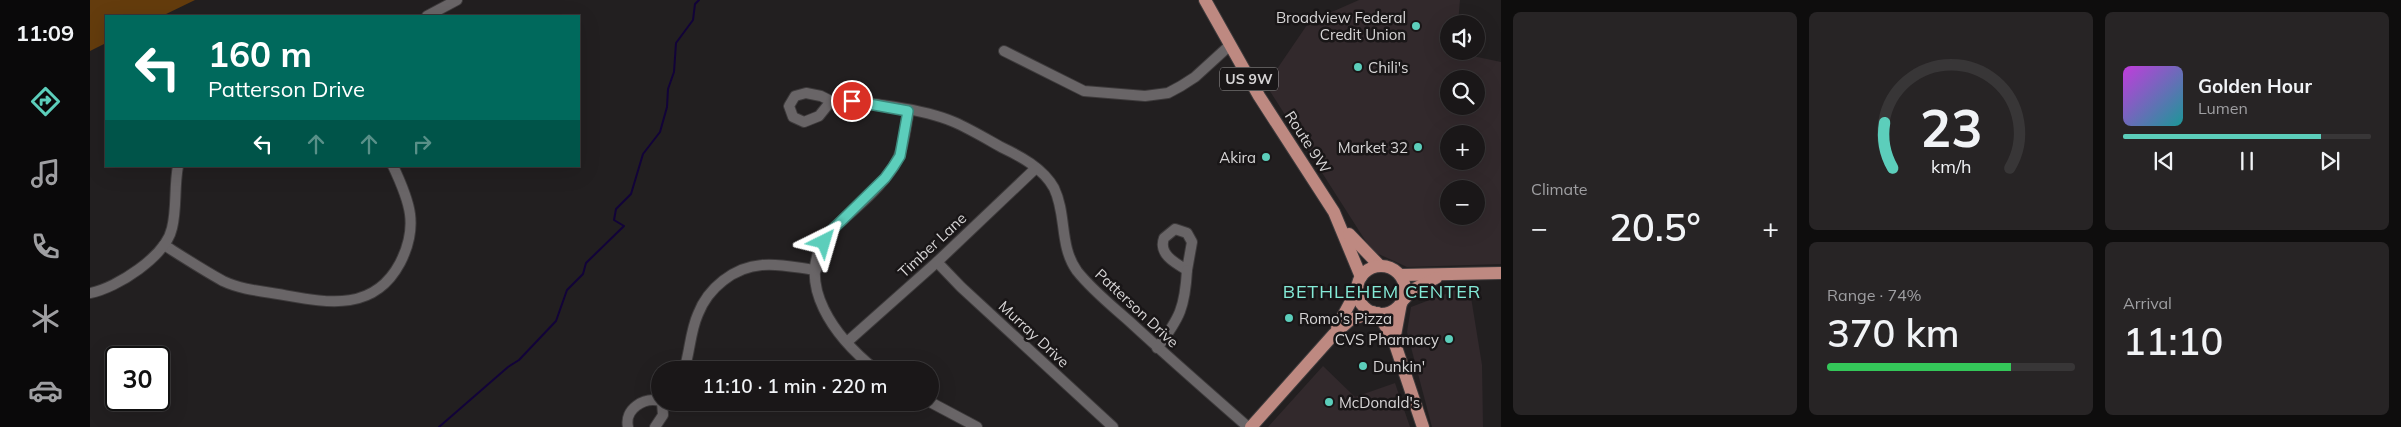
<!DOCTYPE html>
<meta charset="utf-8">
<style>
:root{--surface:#1a1718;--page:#272425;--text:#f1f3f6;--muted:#9f9fa2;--line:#383637;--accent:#5ccebb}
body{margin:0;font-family:Mulish,sans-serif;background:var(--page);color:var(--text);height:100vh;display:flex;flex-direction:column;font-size:19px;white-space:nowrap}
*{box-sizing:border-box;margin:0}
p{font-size:16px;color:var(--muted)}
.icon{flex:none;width:28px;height:28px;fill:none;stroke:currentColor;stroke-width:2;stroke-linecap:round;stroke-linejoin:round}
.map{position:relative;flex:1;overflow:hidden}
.panel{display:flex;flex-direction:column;gap:12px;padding:12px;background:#0e0d0d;width:900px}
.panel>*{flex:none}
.guide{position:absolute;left:15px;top:15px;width:475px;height:152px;border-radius:0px;box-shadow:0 5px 20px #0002,0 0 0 1px var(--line);background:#00695c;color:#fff;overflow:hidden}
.controls{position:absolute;left:1350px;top:15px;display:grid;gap:10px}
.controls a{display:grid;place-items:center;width:45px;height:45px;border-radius:50%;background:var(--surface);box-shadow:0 5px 20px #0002,0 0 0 1px var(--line);font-size:25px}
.speed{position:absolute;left:15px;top:346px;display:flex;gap:10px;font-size:25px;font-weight:700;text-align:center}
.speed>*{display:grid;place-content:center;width:65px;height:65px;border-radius:50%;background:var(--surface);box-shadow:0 5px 20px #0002,0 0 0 1px var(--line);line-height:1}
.speed .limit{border:2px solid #111;border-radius:8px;background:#fff;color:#111}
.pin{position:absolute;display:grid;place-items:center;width:42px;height:42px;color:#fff;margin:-21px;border:2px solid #fff;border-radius:50%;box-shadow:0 1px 5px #0007}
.me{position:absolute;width:55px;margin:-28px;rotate:40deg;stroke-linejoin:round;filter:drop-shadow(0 0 4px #0008)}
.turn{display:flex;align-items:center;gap:18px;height:105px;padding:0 20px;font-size:22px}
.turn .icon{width:65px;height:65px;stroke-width:2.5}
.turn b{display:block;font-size:35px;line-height:42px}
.lanes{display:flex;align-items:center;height:48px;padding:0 20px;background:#0003;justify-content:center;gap:25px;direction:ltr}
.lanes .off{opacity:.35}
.big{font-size:38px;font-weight:600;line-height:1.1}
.panel .widget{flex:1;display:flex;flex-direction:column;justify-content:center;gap:8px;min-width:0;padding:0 18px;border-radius:8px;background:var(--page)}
.panel .dial{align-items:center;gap:0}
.dial svg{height:130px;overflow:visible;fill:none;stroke:var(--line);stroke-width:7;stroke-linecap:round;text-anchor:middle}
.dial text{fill:var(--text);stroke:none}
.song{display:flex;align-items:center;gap:15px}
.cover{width:60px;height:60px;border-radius:8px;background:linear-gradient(135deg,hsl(290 70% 55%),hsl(180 70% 35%))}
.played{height:5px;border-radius:2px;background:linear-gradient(90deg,var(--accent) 80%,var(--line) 80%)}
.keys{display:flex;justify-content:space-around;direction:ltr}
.heat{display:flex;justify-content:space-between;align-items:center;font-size:28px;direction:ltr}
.charge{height:8px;border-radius:4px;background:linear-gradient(90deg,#34c759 74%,var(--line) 0)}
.panel .tiles{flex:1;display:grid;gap:12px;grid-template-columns:repeat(3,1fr)}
.widget:first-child{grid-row:span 2}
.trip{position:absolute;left:561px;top:361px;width:288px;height:50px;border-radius:25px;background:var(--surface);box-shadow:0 5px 20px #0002,0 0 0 1px var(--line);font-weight:600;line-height:50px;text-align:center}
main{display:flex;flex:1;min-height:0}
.menu{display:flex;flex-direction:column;width:90px;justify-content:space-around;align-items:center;background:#0a090a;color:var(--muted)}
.menu .icon{width:35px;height:35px}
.menu .active{color:var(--accent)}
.menu b{font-size:22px;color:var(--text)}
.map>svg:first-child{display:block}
.built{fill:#32292c;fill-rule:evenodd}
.green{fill:#643c0d}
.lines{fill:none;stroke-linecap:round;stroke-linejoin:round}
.stream{stroke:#120339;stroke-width:2}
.minor-casing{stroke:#3d3a3b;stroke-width:12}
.major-casing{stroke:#3d3a3b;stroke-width:14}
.minor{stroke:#696567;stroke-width:10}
.major{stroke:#be8981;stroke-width:12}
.route-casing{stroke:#3c867a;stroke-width:12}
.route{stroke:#5ccebb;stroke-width:9}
.poi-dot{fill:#5ccebb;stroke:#191617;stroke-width:2}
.labels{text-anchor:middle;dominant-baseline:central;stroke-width:5;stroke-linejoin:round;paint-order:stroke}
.shield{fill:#191617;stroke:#9e9c9d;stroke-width:1}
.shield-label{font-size:14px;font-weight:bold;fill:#d7d5d6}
.poi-label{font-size:15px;fill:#d7d5d6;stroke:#191617;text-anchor:end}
.street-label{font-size:15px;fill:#d7d5d6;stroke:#191617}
.quarter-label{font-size:18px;letter-spacing:1px;fill:#84ead7;stroke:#191617}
</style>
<main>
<nav class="menu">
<b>11:09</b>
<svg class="icon active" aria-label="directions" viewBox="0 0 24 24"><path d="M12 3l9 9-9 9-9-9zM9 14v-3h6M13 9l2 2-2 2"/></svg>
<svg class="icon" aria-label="music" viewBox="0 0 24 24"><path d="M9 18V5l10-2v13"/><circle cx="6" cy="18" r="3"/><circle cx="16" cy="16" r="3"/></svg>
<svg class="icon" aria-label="phone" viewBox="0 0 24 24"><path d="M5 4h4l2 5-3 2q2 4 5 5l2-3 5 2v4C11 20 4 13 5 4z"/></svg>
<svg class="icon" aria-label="climate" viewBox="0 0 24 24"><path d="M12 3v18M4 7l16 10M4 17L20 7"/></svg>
<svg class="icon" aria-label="car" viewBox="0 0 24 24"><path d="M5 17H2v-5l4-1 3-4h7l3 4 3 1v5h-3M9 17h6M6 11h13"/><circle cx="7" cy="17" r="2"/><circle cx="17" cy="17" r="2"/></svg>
</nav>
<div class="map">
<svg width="1411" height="427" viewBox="0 0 1411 427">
<rect width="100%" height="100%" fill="#221f20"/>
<g class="built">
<path d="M1269,0H1370L1368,24H1359V51L1411,62V264L1317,267L1282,251L1176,85L1219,22ZM1359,79H1386V106H1359ZM1359,134H1386V161H1359ZM1359,189H1386V216H1359Z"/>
<path d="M1379,285L1392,365L1393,427H1342L1317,332L1321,307Z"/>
<path d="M1233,366L1265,397L1305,383L1320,427H1178Z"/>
</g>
<path class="green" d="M0,0H105L72,16H16V43L0,51Z"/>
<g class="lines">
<path class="stream" d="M349,427L418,367L429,360L466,321L477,290L493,274L496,263L534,226L524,220L526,209L541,194L553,154L570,132L577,107L578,89L584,72L586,43L603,20L605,4L609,0"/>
<g class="minor-casing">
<g id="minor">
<path d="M337,16L367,0"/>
<path d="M914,51L994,91L1055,96L1078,93L1091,86L1105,77L1139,46"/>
<path d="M716,93L731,96L741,101L729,116L714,122L703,117L699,106L705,96Z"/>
<path d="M741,101C774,101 834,109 864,122C880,129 895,138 911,147C930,156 953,168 964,188C977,215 969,246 987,271C1002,290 1021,305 1039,321C1078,357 1118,392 1158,427"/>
<path d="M1085,229L1097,233L1102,242L1097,270C1085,263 1068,254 1074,238Z"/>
<path d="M74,245C93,257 113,270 133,281C150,289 169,291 188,294C234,302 283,314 310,263C329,226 320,202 303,166"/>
<path d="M847,262L871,287L1023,427"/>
<path d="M0,293C27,288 76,256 82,228C87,208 84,187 88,166"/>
<path d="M757,342L847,262L946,168"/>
<path d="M1067,348C1090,318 1095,307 1097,270"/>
<path d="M594,370C600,352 600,332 608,314C618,288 644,267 672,265C689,263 708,268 726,270"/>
<path d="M786,370C747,339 702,284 738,234C743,227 751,222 757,216C774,201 792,185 804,166C814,150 815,129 819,111"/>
<path d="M840,402L887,427"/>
<path d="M538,427C534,409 554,397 570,401"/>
<path d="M565,427L573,415L572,402"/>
</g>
</g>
<g class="major-casing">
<g id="major">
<path d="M1115,0L1169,96L1244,212L1271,277"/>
<path d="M1259,234L1290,266"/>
<circle cx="1291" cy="290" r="24"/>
<path d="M1311,275L1411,273"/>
<path d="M1313,300L1324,289L1346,278"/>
<path d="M1288,313L1304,341L1333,427"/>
<path d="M1247,327L1267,290"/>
<path d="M1304,341L1311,303"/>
<path d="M1161,427L1244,334L1260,320L1283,312"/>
</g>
</g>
<use href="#minor" class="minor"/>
<use href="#major" class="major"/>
</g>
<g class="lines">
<g class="route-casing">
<path id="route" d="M734,242L739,233L795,178L803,167L810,156L818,111L762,101"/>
</g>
<use href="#route" class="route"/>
</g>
<g class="poi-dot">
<circle cx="1326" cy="26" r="5"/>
<circle cx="1268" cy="67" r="5"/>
<circle cx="1328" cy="147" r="5"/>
<circle cx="1176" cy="157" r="5"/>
<circle cx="1199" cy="318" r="5"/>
<circle cx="1359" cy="339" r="5"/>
<circle cx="1273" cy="366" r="5"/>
<circle cx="1239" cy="402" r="5"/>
</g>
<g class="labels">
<rect class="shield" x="1130" y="67.5" width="58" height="23" rx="4"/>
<g class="shield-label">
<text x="1159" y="79">US 9W</text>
</g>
<g class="poi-label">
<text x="1316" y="17">Broadview Federal<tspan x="1316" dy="17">Credit Union</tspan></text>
<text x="1278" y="67" text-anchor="start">Chili's</text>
<text x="1318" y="147">Market 32</text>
<text x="1166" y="157">Akira</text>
<text x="1209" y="318" text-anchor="start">Romo's Pizza</text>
<text x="1349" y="339">CVS Pharmacy</text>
<text x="1283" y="366" text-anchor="start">Dunkin'</text>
<text x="1249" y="402" text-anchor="start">McDonald's</text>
</g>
<g class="street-label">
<text transform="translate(1218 142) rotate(57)">Route 9W</text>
<text transform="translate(842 245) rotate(-43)">Timber Lane</text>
<text transform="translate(1047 308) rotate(43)">Patterson Drive</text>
<text transform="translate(944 334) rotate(43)">Murray Drive</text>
</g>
<g class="quarter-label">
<text x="1292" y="291">BETHLEHEM CENTER</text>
</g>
</g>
</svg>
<div class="controls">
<a><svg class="icon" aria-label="sound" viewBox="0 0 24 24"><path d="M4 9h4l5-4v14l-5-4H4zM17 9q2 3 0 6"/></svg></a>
<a><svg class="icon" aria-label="search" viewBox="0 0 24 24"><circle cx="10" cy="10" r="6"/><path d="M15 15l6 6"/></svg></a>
<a>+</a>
<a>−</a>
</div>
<div class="speed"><div class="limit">30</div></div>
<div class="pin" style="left:762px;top:101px;background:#d93025"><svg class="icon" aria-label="arrive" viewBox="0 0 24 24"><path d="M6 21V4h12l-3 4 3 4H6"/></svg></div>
<svg class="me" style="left:734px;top:242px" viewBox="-20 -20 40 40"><path d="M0-17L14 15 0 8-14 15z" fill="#5ccebb" stroke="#fff" stroke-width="4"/></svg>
<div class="trip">11:10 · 1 min · 220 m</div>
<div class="guide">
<div class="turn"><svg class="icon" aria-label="left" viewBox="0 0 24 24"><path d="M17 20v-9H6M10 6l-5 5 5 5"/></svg><div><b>160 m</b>Patterson Drive</div></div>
<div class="lanes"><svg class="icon" aria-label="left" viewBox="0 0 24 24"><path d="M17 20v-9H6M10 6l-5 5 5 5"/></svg><svg class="icon off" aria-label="ahead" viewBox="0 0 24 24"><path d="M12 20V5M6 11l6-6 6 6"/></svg><svg class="icon off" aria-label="ahead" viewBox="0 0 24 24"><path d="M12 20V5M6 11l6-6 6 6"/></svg><svg class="icon off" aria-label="right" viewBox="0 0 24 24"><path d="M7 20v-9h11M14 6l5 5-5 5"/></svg></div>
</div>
</div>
<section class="panel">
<div class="tiles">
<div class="widget"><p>Climate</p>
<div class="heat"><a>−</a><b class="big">20.5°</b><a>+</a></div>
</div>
<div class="widget dial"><svg viewBox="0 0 100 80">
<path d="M14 69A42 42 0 1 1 86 69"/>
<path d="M14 69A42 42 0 0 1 9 41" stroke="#5ccebb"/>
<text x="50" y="56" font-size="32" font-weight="700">23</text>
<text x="50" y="72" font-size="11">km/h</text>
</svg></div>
<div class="widget">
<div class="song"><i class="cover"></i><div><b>Golden Hour</b><p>Lumen</p></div></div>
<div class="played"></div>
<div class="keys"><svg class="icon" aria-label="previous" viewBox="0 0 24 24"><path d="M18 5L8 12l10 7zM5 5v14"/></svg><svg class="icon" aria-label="pause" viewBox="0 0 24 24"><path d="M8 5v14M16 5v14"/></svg><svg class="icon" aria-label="next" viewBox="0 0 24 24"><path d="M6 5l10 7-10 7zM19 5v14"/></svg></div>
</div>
<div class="widget"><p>Range · 74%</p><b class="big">370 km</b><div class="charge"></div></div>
<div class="widget"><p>Arrival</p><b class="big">11:10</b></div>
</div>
</section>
</main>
